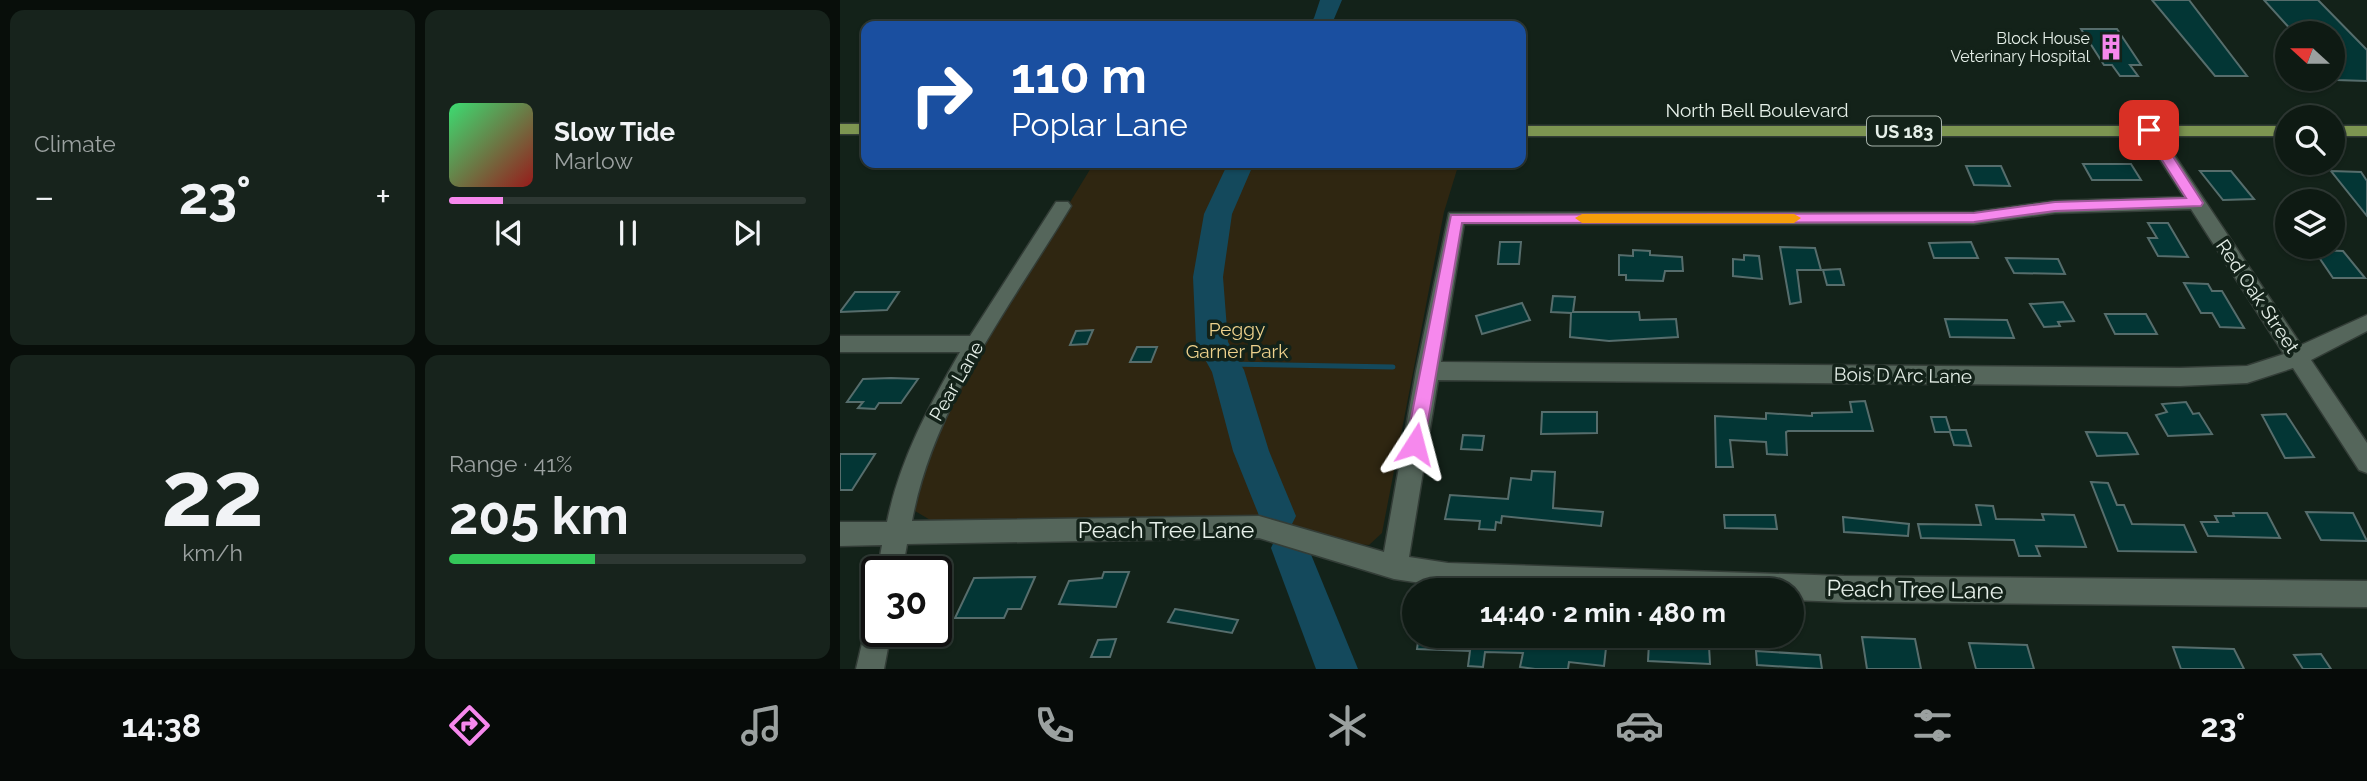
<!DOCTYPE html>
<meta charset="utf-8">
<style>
:root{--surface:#0e1a13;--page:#17231c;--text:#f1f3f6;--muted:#9ba1a0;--line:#2e3833;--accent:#f688ed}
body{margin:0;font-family:Raleway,sans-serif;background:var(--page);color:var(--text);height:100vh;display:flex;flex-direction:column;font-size:26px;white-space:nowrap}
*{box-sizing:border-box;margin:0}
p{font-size:23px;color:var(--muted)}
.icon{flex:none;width:38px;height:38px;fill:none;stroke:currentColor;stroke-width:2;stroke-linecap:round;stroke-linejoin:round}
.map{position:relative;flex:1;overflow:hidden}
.panel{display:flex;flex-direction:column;gap:10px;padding:10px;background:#080e0a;width:840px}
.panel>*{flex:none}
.hud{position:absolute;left:21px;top:21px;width:665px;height:147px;border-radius:14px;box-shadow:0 2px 5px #0004,0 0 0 2px var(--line);background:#1a4fa0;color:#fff;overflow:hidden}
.needle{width:46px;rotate:291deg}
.fabs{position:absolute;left:1435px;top:21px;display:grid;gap:14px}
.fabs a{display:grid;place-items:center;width:70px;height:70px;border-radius:50%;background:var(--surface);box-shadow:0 2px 5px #0004,0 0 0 2px var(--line);font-size:35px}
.speed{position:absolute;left:21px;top:556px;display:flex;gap:14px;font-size:35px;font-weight:700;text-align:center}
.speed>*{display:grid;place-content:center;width:91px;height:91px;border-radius:50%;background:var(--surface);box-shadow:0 2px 5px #0004,0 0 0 2px var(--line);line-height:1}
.speed .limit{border:4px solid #111;border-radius:10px;background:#fff;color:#111}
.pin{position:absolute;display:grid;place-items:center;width:60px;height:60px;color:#fff;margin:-30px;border-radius:14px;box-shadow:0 4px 10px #0006}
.me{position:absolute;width:77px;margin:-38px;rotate:9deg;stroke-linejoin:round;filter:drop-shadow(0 0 5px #0008)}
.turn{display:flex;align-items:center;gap:24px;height:147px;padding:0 35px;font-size:32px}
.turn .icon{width:91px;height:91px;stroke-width:2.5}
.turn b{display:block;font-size:49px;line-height:60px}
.big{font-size:52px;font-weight:700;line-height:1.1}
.panel .tile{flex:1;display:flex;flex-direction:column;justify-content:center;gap:10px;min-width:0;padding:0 24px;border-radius:14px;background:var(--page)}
.panel .dial{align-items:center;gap:0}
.dial b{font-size:91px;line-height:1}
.song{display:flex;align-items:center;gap:21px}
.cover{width:84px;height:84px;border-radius:10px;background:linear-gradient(135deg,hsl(140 70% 55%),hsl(0 70% 35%))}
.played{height:7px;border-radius:4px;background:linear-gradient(90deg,var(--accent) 15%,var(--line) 15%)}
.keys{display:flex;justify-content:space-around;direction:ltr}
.heat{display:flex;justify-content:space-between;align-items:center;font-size:38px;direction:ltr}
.charge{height:10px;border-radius:5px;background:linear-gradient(90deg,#34c759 41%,var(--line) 0)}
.panel .tiles{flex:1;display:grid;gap:10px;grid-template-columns:repeat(2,1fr)}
.trip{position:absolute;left:562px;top:578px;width:402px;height:70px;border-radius:35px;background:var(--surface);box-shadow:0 2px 5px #0004,0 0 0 2px var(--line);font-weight:700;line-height:70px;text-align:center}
.tab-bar{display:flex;height:112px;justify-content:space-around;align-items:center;background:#060a08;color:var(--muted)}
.tab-bar .icon{width:49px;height:49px}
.tab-bar .on{color:var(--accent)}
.tab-bar b{font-size:32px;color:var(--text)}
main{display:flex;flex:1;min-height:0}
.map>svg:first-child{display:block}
.green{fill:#2f2611}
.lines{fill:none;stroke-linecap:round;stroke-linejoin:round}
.stream{stroke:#14495c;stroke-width:5}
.river{fill:#14495c;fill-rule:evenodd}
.building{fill:#033635;stroke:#566d6c;stroke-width:2}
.minor-casing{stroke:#333d37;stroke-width:3}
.major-casing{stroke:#333d37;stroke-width:3}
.minor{fill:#55665b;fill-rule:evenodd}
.major{fill:#7d9551;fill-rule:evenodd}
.route{fill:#f688ed;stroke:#a0589a;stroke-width:2}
.slow{fill:#f59e0b}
.labels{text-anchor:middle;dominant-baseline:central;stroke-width:7;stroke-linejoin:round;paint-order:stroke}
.far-poi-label{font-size:16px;fill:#e5efe8;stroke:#132219;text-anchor:end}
.shield{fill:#132219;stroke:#a6b2aa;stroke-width:2}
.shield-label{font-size:18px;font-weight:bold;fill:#e5efe8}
.street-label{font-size:19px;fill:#e5efe8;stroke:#132219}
.park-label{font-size:19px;fill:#edd18c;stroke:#132219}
.near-street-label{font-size:23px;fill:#e5efe8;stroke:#132219}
</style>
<main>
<section class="panel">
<div class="tiles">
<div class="tile"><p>Climate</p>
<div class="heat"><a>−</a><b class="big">23°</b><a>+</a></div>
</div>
<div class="tile">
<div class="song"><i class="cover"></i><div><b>Slow Tide</b><p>Marlow</p></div></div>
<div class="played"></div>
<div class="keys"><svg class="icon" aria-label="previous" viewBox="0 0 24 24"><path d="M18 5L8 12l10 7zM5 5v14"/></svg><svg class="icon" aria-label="pause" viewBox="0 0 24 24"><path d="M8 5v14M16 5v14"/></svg><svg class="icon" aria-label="next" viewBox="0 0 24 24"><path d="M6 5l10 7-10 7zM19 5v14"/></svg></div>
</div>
<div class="tile dial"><b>22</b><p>km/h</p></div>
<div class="tile"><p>Range · 41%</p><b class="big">205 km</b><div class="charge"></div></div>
</div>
</section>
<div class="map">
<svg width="1527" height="669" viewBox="0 0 1527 669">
<rect width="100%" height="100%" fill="#132219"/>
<path class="green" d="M254,163H619L604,212L542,533L529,545L516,544L426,517L92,521L75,511L89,454L143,344Z"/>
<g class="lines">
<path class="stream" d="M385,364L553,367"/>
<g class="river">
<path d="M480,0H502L491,26H467L474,18Z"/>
<path d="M388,163H414L392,214L383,277L388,342L404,370L429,451L456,516L450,528L437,533L424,528L393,451L372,372L356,343L353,277L364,214Z"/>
<path d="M450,530L463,535L518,669H476L431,548L437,535Z"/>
</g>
</g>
<g class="building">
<path d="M1312,0H1349L1407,76H1375Z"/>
<path d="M1424,0H1478L1527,50V81L1496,80L1493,76V33H1454Z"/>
<path d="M1241,29H1277L1301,65H1290L1298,76H1280L1272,65H1264Z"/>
<path d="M1243,164H1291L1301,180H1252Z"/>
<path d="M1126,166H1161L1170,186L1134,185Z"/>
<path d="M1360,171H1391L1414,199L1383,200Z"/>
<path d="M1491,171L1521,172L1527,181V216Z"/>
<path d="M1308,223H1328L1348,257L1318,256L1308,238H1317Z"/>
<path d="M660,242H681L679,264H658Z"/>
<path d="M1131,242L1138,258H1094L1089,243Z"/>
<path d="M940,247L975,248L981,270H957L961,302L950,304Z"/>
<path d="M793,250L810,251V255L842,257L843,271H825L823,281L786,280V275H779V255L793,256Z"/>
<path d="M1474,250L1503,251L1525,278H1493Z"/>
<path d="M904,255L919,256L922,279L893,276V259L904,260Z"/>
<path d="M1166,258L1218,259L1225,274L1174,273Z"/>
<path d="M1000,269L1004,285H987L983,270Z"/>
<path d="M1344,283L1368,284L1372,291H1382L1404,328L1380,327L1372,313H1361Z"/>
<path d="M15,292H59L47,310L0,312Z"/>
<path d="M713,296L735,297L733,312H799L800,320L836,319L838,337L769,341L730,337L731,313L711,312Z"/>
<path d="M1223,302L1234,321L1218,322L1220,326L1204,327L1190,304Z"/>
<path d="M682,303L690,320L642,334L636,316Z"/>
<path d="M1265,314H1306L1317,334H1275Z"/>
<path d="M1105,319L1167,320L1174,338L1110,337Z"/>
<path d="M253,330L247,344L230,345L236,331Z"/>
<path d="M297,347H317L311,362H290Z"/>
<path d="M51,378L78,379L61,403H39L35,409L18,408L23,402H7L23,379Z"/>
<path d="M1025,401L1033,431H948L946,432L947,455L927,454L926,442L890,440L893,467H876L875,416L926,419V413L972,416V413L1012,412L1010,402Z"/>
<path d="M1346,402L1353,414L1359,413L1372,434L1328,436L1316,415L1327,412L1322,404Z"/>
<path d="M702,412H757V433L701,434Z"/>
<path d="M1446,414L1474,457L1445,458L1422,415Z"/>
<path d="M1091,417H1106L1110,430H1126L1131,446L1114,445L1110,432H1095Z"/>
<path d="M1246,432L1287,433L1298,454L1257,456Z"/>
<path d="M623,435L644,436L642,450L621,449Z"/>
<path d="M0,454H35L12,490H0Z"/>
<path d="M692,471L715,472L713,508L763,512L761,526L662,516L661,523L656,522L655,530L639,529L640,521L605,519L610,495L668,499L671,478L691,480Z"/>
<path d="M1251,482L1268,483L1277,505H1284L1292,524L1344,525L1356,552L1278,551Z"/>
<path d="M1136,505L1153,506L1156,519L1204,520L1202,514L1234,515L1246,547L1196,546L1200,556H1179L1174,540L1081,538L1078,524L1141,525Z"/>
<path d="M1466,512L1513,513L1527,541L1481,540Z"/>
<path d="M1393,513H1427L1440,538L1368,536L1361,522H1378L1375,516H1394Z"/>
<path d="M884,515H935L937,529L885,528Z"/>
<path d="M1003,517L1069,524L1068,536L1004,532Z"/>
<path d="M264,572H289L276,607L219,604L229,581L262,578Z"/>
<path d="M195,577L181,609H168L164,618H115L134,578Z"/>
<path d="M335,609L353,612L398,620L392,633L328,622Z"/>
<path d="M579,635L660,636L766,648L764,666L729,662L728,669H695L680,667L683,653L645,652L643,667L628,666L630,651L577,649Z"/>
<path d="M1022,637L1075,639L1081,669H1027Z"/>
<path d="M276,639L270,657H251L258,640Z"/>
<path d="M809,643L869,646L870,664L808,661Z"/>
<path d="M1129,643L1187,645L1194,669H1136Z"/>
<path d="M1333,647L1394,649L1404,669H1341Z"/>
<path d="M916,651L980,655L982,669L917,665Z"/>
<path d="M1481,654L1491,669H1463L1454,655Z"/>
</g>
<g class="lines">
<g class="minor-casing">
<g id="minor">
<path d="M1309,125L1315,126L1461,345L1527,315V331L1471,360L1527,443V473L1519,470L1453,368L1407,383L1340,386L598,380L569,557L608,563L1004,576L1527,581V607L1004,602L952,600V590L608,587L554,579L419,538L67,544L62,572L37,574L42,545L0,546V522H47C60,459 88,408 120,352H0V336H130L216,202H228L231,206C171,305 93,406 72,521L419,516L544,552L576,371L609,213L1134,212L1215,201L1344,197L1301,130ZM1351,209L1444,354L1407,366L1340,368L601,362L624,224H1134L1215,213Z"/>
<path d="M37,619V632H51L44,669H16L27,622Z"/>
</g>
</g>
<g class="major-casing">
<g id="major">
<rect x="0" y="124" width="26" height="10"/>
<rect x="681" y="126" width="766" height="10"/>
<rect x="1493" y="126" width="34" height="10"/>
</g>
</g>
<use href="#minor" class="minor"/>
<use href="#major" class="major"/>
</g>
<path class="route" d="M1305,127H1314L1363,203L1361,206L1215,211L1134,222L622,223L584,444L575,452L566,444L611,215L1134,213L1215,202L1346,198L1303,130Z"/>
<path class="slow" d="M742,214H954L961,218L954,223H742L735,218Z"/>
<defs>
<g id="building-bare" transform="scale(2.1)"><path d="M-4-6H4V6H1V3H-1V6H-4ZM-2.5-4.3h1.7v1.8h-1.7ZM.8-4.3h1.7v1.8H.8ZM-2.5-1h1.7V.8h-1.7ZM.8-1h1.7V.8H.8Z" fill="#f688ed" stroke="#132219" stroke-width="2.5" paint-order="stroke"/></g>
</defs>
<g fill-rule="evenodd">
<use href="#building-bare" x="1271" y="47"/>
</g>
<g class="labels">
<g class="far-poi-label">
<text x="1250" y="38">Block House<tspan x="1250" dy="18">Veterinary Hospital</tspan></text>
</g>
<rect class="shield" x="1027" y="116.5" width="74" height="29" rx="5"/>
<g class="shield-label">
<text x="1064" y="131">US 183</text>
</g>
<g class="street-label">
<text x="917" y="110">North Bell Boulevard</text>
<text transform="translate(1418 296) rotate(56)">Red Oak Street</text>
<text transform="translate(1063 375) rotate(1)">Bois D Arc Lane</text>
<text transform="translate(116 381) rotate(-60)">Pear Lane</text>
</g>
<g class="park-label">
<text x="397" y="329">Peggy<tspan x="397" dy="22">Garner Park</tspan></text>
</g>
<g class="near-street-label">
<text x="326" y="529">Peach Tree Lane</text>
<text transform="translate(1075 589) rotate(1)">Peach Tree Lane</text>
</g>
</g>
</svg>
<div class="fabs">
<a><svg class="needle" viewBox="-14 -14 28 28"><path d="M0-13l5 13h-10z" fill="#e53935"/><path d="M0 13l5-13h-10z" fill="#9ba1a0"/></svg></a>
<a><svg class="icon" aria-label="search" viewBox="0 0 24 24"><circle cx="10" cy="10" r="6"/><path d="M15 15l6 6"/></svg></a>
<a><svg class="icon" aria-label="layers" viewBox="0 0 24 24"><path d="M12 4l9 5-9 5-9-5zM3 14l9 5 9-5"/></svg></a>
</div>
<div class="speed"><div class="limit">30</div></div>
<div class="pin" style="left:1309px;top:130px;background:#d93025"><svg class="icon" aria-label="arrive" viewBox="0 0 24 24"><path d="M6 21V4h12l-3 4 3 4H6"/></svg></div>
<svg class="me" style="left:575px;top:444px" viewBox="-20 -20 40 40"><path d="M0-17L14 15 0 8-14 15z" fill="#f688ed" stroke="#fff" stroke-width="4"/></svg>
<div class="trip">14:40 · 2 min · 480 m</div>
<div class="hud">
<div class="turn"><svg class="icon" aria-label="right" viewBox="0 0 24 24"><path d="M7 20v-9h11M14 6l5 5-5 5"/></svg><div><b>110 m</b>Poplar Lane</div></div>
</div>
</div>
</main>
<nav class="tab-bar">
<b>14:38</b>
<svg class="icon on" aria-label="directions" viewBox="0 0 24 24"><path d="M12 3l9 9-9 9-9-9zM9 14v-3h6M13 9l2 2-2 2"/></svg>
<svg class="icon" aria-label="music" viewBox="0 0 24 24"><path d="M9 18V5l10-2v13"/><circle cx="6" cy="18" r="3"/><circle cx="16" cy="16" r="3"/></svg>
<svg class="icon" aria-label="phone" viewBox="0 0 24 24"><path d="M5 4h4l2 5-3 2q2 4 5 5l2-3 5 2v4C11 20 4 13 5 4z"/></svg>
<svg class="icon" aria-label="climate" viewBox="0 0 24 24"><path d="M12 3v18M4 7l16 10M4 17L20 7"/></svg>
<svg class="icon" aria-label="car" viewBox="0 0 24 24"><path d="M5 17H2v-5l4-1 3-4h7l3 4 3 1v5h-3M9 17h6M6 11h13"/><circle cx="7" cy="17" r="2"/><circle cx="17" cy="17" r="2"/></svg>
<svg class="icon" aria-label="filters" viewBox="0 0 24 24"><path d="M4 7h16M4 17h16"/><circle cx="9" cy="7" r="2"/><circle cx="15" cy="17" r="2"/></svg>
<b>23°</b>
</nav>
